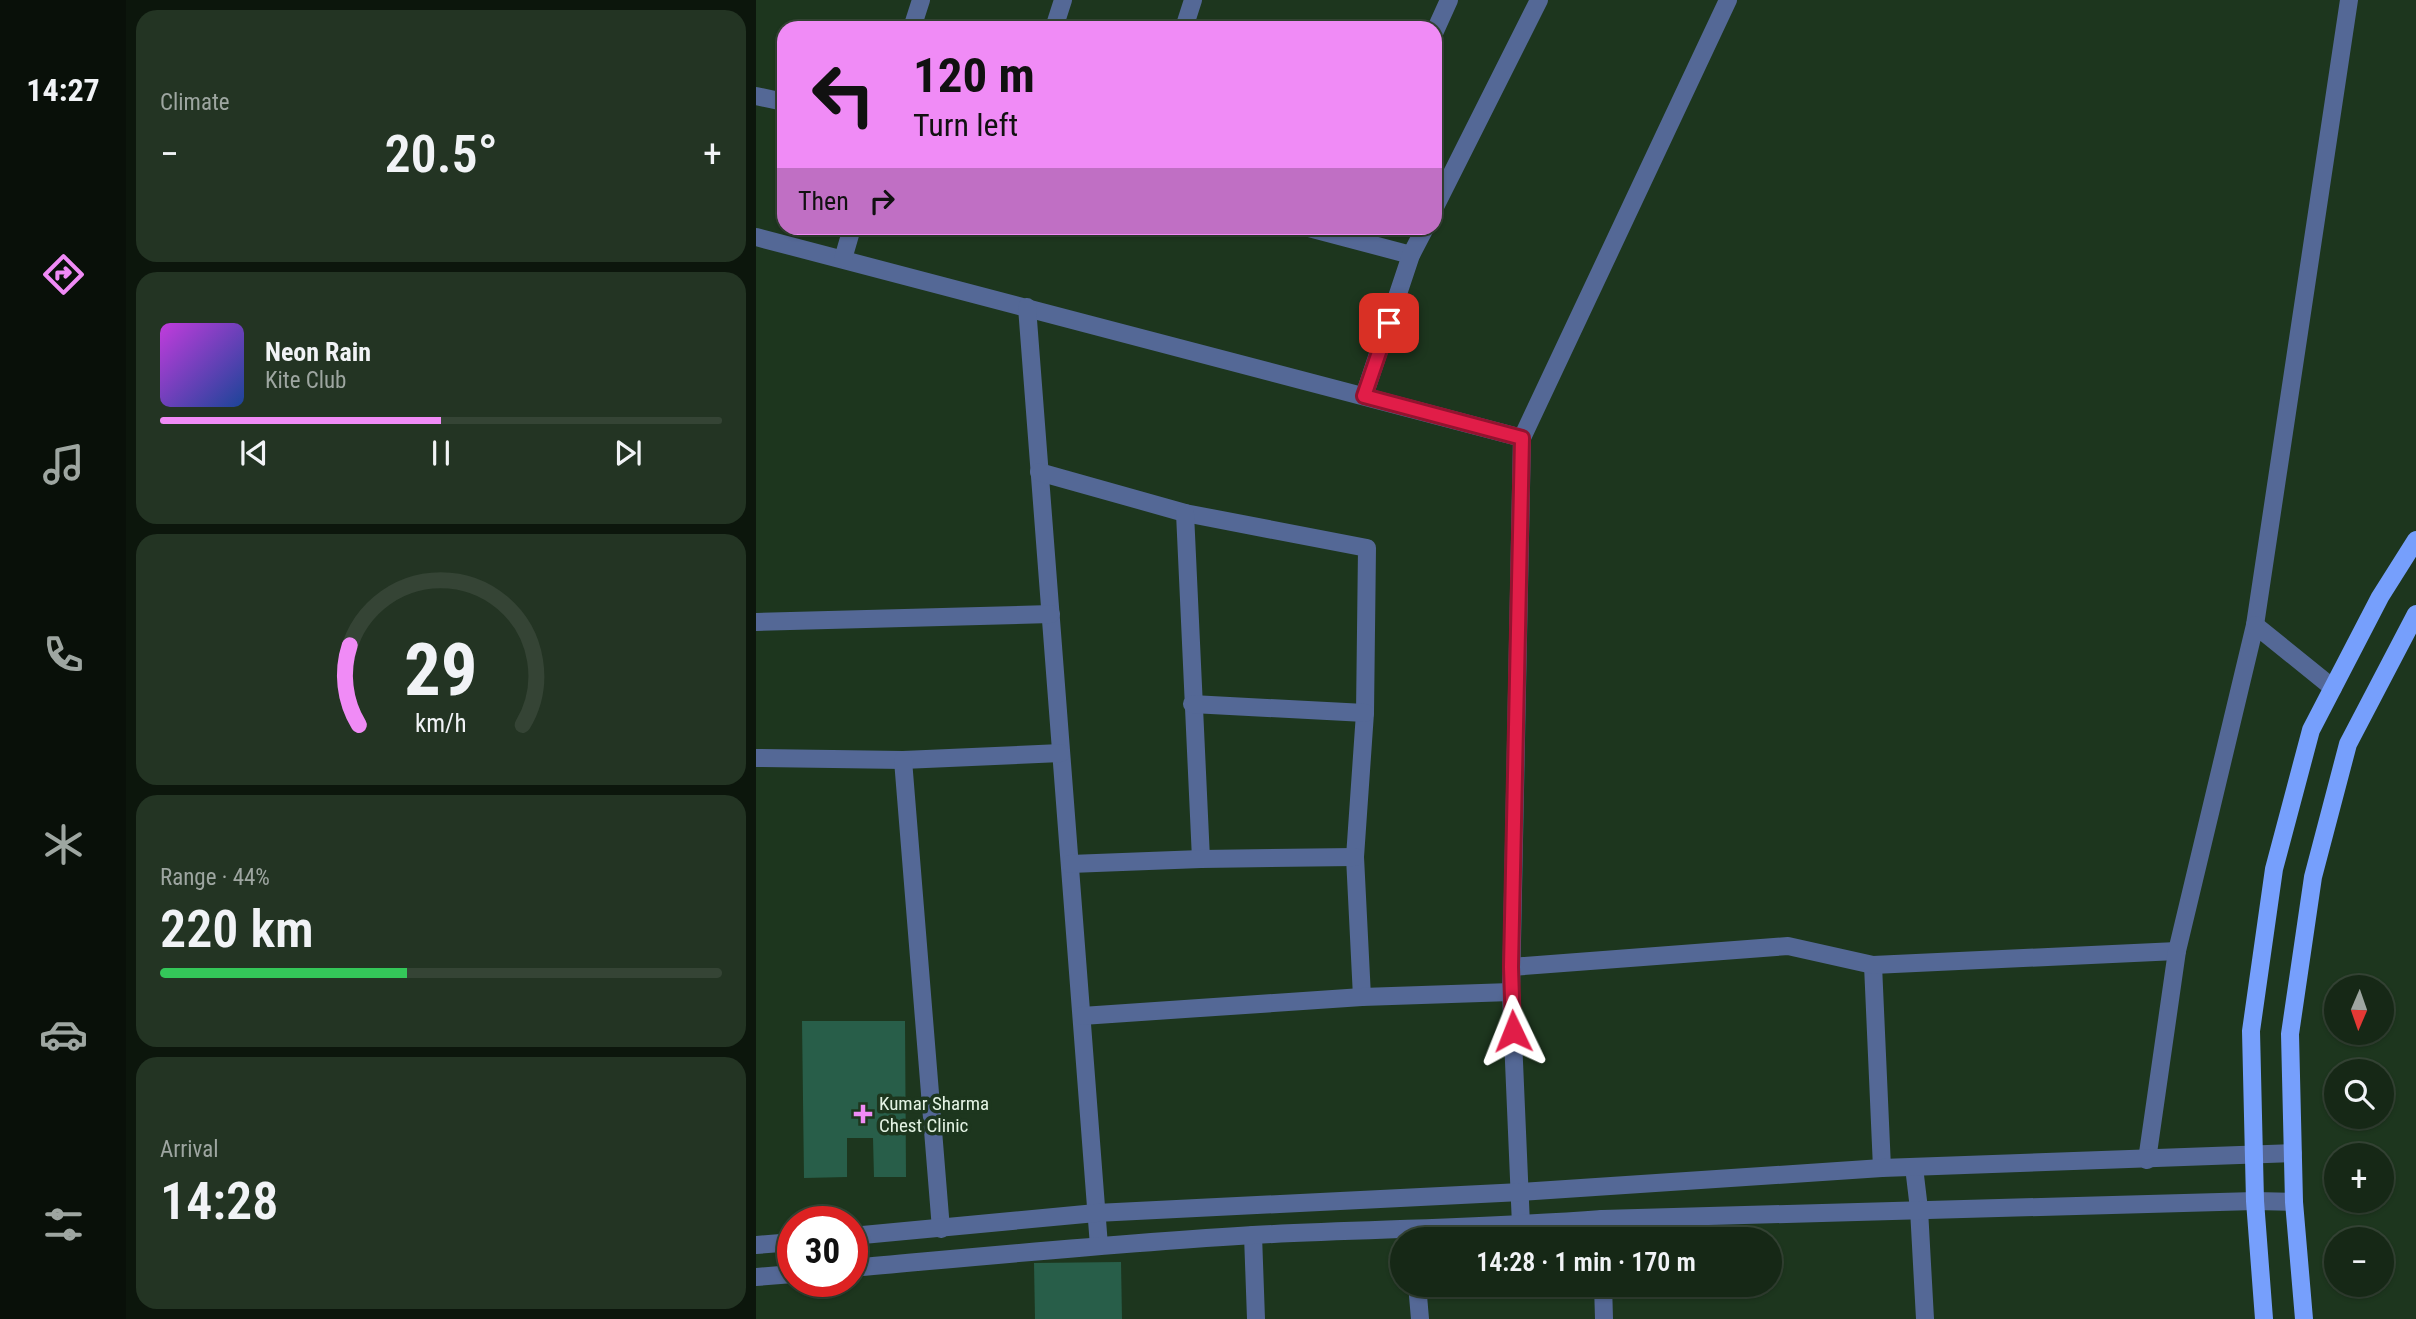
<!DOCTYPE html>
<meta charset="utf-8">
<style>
:root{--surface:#162816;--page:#233423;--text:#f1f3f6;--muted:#9ea6a1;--line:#354435;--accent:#f08bf6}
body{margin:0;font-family:"Roboto Condensed",sans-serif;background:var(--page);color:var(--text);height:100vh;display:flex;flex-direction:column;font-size:26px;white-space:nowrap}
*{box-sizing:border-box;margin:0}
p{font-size:23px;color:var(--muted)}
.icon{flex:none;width:38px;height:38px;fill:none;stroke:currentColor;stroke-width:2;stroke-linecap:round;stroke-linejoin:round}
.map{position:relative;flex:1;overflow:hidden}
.sheet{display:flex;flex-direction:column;gap:10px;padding:10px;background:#0c160c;width:630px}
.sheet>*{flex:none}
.banner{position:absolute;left:21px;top:21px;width:665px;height:214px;border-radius:21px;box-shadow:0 2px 5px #0004,0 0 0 2px var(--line);background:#f08bf6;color:#111;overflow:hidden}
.needle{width:46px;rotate:182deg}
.tools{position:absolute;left:1568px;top:975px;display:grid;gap:14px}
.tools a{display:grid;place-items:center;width:70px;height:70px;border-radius:50%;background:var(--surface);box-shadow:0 2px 5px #0004,0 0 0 2px var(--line);font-size:35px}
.speed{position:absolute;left:21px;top:1206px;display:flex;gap:14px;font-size:35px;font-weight:700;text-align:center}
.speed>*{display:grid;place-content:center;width:91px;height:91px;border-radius:50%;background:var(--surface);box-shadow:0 2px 5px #0004,0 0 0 2px var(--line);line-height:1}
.speed .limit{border:10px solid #d22;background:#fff;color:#111}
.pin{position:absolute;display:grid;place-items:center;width:60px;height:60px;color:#fff;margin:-30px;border-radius:14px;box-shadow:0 4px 10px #0006}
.me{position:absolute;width:77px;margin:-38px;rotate:358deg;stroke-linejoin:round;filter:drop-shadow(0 0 5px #0008)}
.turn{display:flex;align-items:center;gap:24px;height:147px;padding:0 21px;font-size:32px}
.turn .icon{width:91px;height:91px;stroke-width:2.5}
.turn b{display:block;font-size:49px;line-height:60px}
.then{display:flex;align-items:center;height:66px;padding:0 21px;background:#0003;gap:14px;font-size:26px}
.big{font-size:52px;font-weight:600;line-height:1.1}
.sheet .widget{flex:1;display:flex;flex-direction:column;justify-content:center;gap:10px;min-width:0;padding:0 24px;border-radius:21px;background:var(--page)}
.sheet .dial{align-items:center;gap:0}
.dial svg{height:182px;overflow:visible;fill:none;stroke:var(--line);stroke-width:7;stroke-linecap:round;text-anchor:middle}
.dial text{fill:var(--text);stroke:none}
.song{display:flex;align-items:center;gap:21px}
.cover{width:84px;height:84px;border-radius:10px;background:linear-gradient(135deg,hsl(290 70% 55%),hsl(220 70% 35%))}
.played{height:7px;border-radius:4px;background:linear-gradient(90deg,var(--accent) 50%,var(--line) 50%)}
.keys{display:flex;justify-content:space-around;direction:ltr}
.heat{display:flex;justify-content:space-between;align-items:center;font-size:38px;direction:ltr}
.charge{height:10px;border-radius:5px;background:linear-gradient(90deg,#34c759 44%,var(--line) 0)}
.trip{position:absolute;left:634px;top:1227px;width:392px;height:70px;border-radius:35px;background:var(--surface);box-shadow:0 2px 5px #0004,0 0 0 2px var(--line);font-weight:600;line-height:70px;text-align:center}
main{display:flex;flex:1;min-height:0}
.tabs{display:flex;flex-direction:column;width:126px;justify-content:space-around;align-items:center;background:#091009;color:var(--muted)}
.tabs .icon{width:49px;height:49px}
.tabs .on{color:var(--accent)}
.tabs b{font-size:32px;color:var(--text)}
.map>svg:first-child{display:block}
.building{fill:#285e49}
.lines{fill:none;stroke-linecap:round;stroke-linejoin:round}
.minor{stroke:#546896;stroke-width:18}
.major{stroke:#769ffc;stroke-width:18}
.route-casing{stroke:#92132f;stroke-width:18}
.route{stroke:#e11d48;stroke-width:12}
.poi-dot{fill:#f08bf6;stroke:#1d361e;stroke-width:2.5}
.labels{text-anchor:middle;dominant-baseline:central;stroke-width:7;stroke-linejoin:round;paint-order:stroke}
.poi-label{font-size:19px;fill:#e4f3e4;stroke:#1d361e;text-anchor:start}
</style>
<main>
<nav class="tabs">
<b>14:27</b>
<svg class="icon on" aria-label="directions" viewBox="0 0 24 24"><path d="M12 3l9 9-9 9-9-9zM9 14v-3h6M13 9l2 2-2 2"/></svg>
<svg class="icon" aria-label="music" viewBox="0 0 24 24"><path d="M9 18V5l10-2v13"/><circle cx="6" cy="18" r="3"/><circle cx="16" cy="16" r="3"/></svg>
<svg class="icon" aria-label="phone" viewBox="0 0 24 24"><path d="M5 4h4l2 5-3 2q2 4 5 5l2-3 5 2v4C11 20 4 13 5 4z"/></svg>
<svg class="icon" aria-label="climate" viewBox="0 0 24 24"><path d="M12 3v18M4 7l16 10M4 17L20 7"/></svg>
<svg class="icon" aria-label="car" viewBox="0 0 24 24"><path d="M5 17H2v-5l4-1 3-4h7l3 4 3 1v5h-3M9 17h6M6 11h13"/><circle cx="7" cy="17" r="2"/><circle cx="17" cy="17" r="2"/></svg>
<svg class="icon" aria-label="filters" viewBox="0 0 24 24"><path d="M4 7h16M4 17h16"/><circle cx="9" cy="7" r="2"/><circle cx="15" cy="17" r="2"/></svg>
</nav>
<section class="sheet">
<div class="widget"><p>Climate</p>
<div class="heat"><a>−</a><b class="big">20.5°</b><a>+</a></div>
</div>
<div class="widget">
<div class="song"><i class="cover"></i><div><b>Neon Rain</b><p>Kite Club</p></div></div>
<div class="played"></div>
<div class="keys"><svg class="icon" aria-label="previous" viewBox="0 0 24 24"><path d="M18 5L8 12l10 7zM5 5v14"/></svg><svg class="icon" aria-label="pause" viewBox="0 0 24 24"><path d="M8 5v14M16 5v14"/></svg><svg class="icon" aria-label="next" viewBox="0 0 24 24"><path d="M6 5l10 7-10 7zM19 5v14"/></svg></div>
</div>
<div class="widget dial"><svg viewBox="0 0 100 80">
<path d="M14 69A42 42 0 1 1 86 69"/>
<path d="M14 69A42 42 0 0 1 10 34" stroke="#f08bf6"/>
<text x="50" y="56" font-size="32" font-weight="700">29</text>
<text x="50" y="72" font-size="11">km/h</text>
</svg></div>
<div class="widget"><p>Range · 44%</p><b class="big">220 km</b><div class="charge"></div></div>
<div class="widget"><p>Arrival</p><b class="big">14:28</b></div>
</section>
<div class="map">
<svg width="1660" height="1319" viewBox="0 0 1660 1319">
<rect width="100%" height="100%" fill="#1d361e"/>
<g class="building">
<path d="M46,1021H149L150,1177H118L117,1138H91V1177L48,1178Z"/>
<path d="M365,1262L366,1319H279L278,1263Z"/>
</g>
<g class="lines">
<g class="minor">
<path d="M156,28L165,0"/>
<path d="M298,28L307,0"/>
<path d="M428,28L437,0"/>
<path d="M679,31L693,0"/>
<path d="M0,96L28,102"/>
<path d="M679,207L783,0"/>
<path d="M553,228L655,255"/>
<path d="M0,237L766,438L755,992L765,1225"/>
<path d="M87,259L96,228"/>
<path d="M271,307L343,1246"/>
<path d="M608,396L655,255L669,228"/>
<path d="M766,438L972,0"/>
<path d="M283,472L429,513L611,548L609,713L599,857L606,997"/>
<path d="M429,513L445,859"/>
<path d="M0,622L295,614"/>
<path d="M1499,625L1593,0"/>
<path d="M436,704L609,713"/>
<path d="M0,758L147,760L305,753"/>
<path d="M147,760L185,1229"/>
<path d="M314,864L445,859L599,857"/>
<path d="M1117,965L1126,1168"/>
<path d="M755,967L1032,946L1117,965L1421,951"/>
<path d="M326,1016L606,997L755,992"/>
<path d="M1391,1160L1421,951L1499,625L1577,688"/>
<path d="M1158,1167L1163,1209L1169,1319"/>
<path d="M846,1219V1239"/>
<path d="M497,1235L500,1319"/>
<path d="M96,1236L340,1213L765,1192L1126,1168L1537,1153"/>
<path d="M0,1245L37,1242"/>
<path d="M96,1268C230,1256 363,1243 497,1235C613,1229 730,1228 846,1219L1499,1201L1538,1202"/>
<path d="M0,1277L37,1274"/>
<path d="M661,1284L664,1319"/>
<path d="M847,1284L848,1319"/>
</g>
<g class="major">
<path d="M1508,1319L1499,1201L1495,1031L1518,869L1555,730L1624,597L1660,540"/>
<path d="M1548,1319L1538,1202L1534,1034L1557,877L1592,744L1660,614"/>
</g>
</g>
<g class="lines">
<g class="route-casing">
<path id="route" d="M633,323L608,396L766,438L755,967L757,1031"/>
</g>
<use href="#route" class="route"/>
</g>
<path class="poi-dot" d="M103.5 1103.5h7v7h7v7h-7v7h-7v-7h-7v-7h7z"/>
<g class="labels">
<g class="poi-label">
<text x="123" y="1103">Kumar Sharma<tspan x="123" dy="22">Chest Clinic</tspan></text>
</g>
</g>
</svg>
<div class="tools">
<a><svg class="needle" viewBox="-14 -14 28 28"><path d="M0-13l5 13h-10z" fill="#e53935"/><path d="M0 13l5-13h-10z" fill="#9ea6a1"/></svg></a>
<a><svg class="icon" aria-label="search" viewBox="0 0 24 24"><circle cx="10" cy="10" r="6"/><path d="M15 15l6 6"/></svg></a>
<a>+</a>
<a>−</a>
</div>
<div class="speed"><div class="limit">30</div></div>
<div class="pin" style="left:633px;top:323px;background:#d93025"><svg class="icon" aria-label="arrive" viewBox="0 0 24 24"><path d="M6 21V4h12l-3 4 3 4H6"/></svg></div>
<svg class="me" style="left:757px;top:1031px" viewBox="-20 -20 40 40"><path d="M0-17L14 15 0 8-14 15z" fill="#e11d48" stroke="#fff" stroke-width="4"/></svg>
<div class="trip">14:28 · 1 min · 170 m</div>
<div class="banner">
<div class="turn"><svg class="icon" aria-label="left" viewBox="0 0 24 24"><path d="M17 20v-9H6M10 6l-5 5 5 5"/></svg><div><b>120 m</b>Turn left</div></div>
<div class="then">Then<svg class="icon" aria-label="right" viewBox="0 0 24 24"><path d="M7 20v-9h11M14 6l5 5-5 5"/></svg></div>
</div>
</div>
</main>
